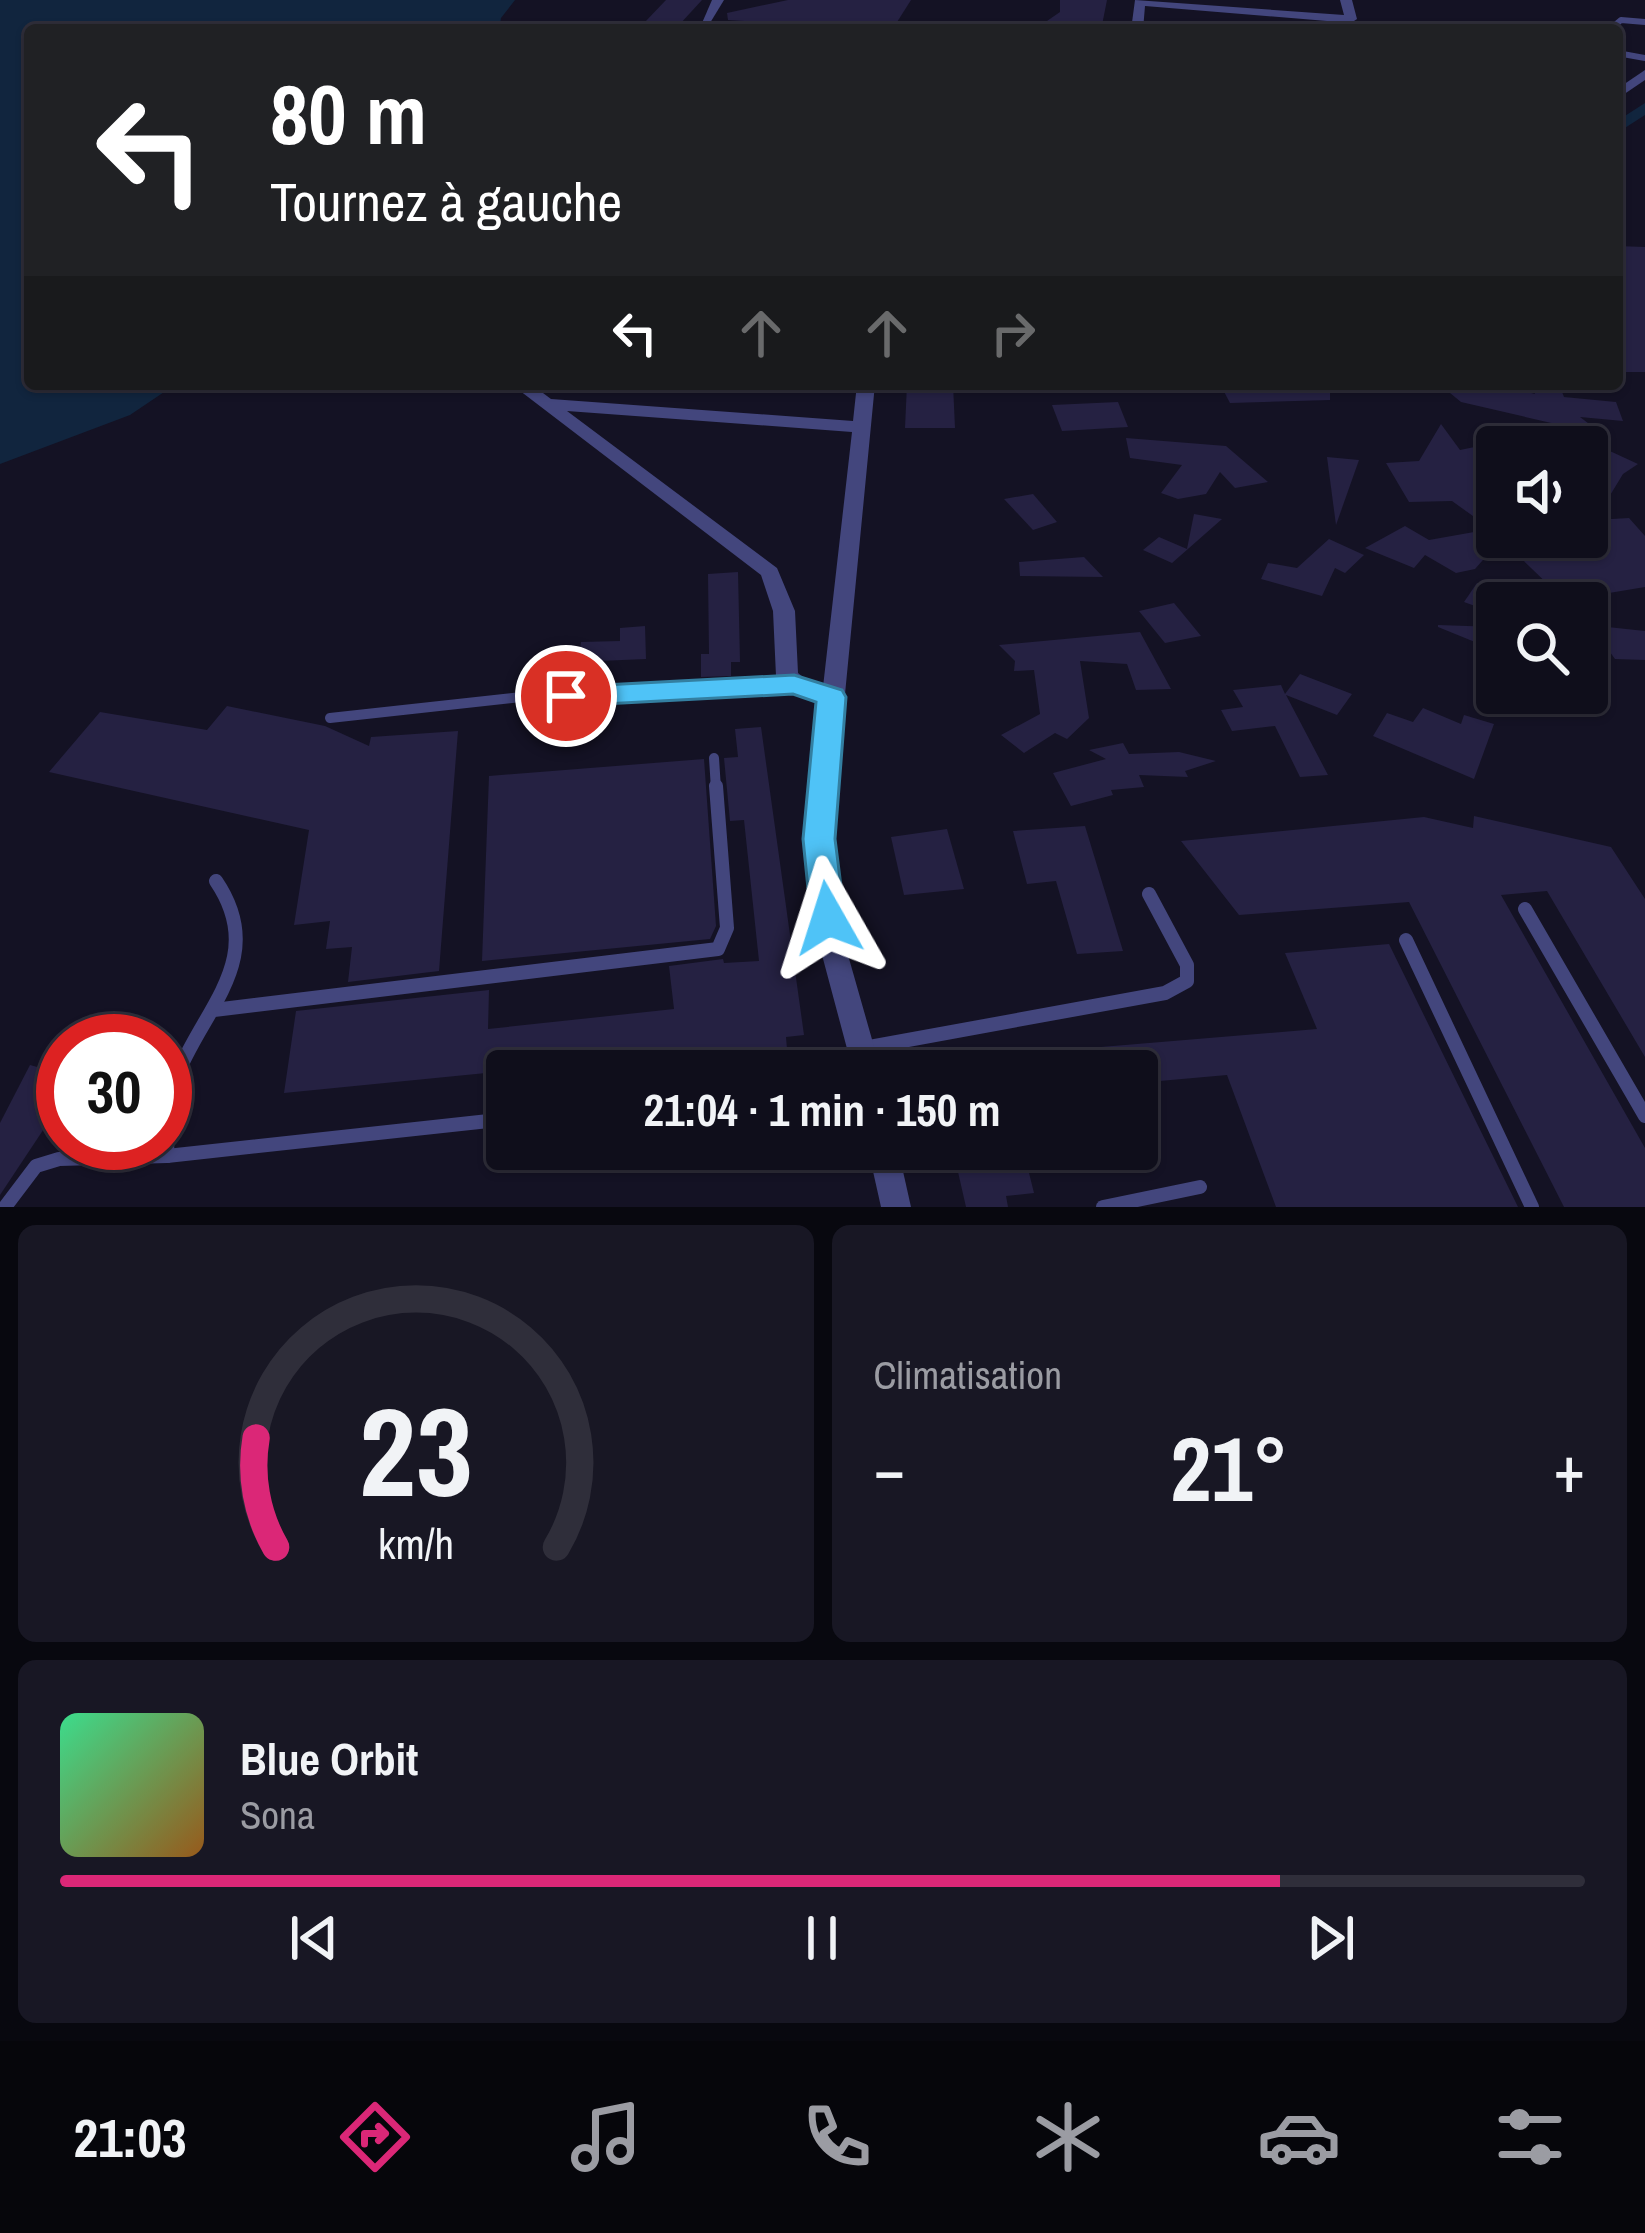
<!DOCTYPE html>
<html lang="fr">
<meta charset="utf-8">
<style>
:root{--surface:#0f0e1b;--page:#181724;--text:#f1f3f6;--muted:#9b9ca3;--line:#2f2e3a;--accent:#db2777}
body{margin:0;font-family:"Archivo Narrow",sans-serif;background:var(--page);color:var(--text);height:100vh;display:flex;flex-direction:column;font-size:45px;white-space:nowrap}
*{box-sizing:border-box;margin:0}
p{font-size:39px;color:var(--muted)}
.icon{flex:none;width:66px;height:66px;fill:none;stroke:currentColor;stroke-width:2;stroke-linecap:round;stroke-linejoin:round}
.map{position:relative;height:1207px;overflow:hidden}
.panel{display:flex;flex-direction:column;gap:18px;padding:18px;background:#08080f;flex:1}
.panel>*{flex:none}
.hud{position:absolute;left:24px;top:24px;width:1599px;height:366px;border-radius:12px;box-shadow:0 3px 9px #0004,0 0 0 3px var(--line);background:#202124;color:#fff;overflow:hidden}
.buttons{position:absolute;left:1476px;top:426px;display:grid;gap:24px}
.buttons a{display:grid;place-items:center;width:132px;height:132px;border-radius:12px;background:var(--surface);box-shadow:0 3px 9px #0004,0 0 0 3px var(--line);font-size:60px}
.speed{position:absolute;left:36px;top:1014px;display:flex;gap:24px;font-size:60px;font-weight:700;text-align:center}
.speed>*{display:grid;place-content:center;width:156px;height:156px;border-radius:50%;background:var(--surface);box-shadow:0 3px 9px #0004,0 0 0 3px var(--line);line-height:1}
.speed .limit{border:18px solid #d22;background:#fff;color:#111}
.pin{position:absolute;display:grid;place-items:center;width:102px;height:102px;color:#fff;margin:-51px;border:6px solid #fff;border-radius:50%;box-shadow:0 3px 12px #0007}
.me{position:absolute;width:132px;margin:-66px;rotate:354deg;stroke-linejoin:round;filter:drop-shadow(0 0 9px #0008)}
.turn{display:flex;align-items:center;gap:42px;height:252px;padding:0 48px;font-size:54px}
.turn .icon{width:156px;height:156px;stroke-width:2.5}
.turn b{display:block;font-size:84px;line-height:102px}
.lanes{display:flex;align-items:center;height:114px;padding:0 48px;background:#0003;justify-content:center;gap:60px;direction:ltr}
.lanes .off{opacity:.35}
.big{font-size:90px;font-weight:700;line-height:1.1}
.panel .tile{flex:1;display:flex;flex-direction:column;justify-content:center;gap:18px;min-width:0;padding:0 42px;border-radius:18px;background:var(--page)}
.panel .dial{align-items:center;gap:0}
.dial svg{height:312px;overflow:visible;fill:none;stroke:var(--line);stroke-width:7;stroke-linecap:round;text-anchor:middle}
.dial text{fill:var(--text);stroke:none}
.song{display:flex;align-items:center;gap:36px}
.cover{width:144px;height:144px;border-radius:18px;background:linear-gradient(135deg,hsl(150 70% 55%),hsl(30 70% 35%))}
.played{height:12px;border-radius:6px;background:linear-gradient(90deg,var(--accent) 80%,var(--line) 80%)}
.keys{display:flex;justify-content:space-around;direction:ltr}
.heat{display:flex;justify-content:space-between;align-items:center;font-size:66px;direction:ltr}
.panel .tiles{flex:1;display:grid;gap:18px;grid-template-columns:1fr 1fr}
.tile:last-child{grid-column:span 2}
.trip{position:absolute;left:486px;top:1050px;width:672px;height:120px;border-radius:12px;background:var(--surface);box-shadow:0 3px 9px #0004,0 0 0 3px var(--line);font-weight:700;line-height:120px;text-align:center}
.tabs{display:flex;height:192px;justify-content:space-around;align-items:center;background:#06060b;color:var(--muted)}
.tabs .icon{width:84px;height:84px}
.tabs .current{color:var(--accent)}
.tabs b{font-size:54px;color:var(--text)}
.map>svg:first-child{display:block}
.water{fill:#11253e}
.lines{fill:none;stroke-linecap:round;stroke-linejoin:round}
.canal{fill:#11253e;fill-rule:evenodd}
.building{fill:#252142}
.lane-far2{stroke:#43467d;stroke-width:6}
.lane-far1{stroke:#43467d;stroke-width:10}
.lane{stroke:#43467d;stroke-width:14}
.street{fill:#43467d;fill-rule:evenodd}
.route{fill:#4fc3f7;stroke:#337fa1;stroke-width:3}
</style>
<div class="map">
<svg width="1645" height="1207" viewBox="0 0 1645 1207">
<rect width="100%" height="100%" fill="#141224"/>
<path class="water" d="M0,0H515L501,18L499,30H30V384H176L130,415L0,464Z"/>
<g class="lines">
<g class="canal">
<path d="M498,23L548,26L555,30H493V24Z"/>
<path d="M1645,103V115L1617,133V121Z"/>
</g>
</g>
<g class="building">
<path d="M666,0H702L679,25L645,22Z"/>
<path d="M788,0H911L892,30L728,20L727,13Z"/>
<path d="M1060,0H1107L1101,30H1034L1060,12Z"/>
<path d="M1617,246L1645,247V372H1617Z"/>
<path d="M907,384H953L955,428H905Z"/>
<path d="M1220,384H1330V400L1230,403Z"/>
<path d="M1439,384H1499L1535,394L1531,384H1559L1564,397L1616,402L1623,421L1580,417L1605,436L1586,440L1638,464L1623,474L1595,520L1629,518L1645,536V587L1597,595L1588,586L1557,593L1499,537H1587V447H1497V544L1475,569L1456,573L1425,555L1414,568L1365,548L1405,526L1429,540L1491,529L1452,501L1409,502L1386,463L1419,461L1441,424L1460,450L1494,443L1493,438L1560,425L1461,402Z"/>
<path d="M1118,402L1128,427L1062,431L1052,405Z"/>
<path d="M1126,438L1226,446L1268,482L1235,488L1220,472L1206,494L1178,499L1161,493L1182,465L1130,458Z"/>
<path d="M1327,457L1359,460L1336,525Z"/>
<path d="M1033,494L1057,522L1033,530L1004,499Z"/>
<path d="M1194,514L1222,519L1172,563L1143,550L1159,537L1187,549Z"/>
<path d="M1329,539L1364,555L1345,573L1335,568L1322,596L1261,579L1268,563L1297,568Z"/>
<path d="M1084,557L1103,577L1020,576L1019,562Z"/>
<path d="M738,572L740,662H731V676L701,677V654H709L708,574Z"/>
<path d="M1477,583L1497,590V614L1464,602Z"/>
<path d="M1174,603L1201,636L1165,643L1139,611Z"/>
<path d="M1438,625L1497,627V651L1438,627Z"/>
<path d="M645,626L646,659L599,661L597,673H577L581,642L620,641V628Z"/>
<path d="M1598,626L1645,631V660L1615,659L1594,630H1600Z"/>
<path d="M1140,632L1171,689L1136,690L1127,664L1080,661L1089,718L1067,739L1055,733L1024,753L1001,735L1040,714L1034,670L1014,671L1015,661L999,645Z"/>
<path d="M1300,674L1352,694L1337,715L1286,695L1328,775L1300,777L1275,726L1232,731L1221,710L1243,707L1233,690L1281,685L1285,694Z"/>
<path d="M227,706L325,726L369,746L371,737L458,731L439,971L348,982L352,947L326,949L330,921L294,925L309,830L49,772L100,712L207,730Z"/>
<path d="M1423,708L1461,724L1464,715L1494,724L1474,779L1373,736L1387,713L1413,722Z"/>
<path d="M761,727L804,1035L786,1037L788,1061L675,1070V1047L487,1061L486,1073L284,1093L296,1011L489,990L488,1029L674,1009L669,966L723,959L724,963L759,961L744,820L730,821L724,758L738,757L735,729Z"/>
<path d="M1123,743L1129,754L1179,752L1216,761L1185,771L1188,777L1139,775L1144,787L1111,790L1113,795L1071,806L1053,773L1106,759L1089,750Z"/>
<path d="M704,759L716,926L710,939L482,961L489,776Z"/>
<path d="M1474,816L1611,847L1645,899V1057L1547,891L1501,895L1645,1148V1207H1564L1409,902L1239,915L1181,841L1424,817L1473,828Z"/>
<path d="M1085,826L1123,951L1077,954L1056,881L1027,884L1013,831Z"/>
<path d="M947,829L964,889L904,895L891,837Z"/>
<path d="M1389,944L1518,1207H1276L1227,1075L1137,1083V1071H1045L1041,1052L1317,1029L1285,953Z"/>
<path d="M30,1065L63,1074V1100L0,1195V1123Z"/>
<path d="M1023,1149L1034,1193L1006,1196L1008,1207H966L953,1150Z"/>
</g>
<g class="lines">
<g class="lane-far2">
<path d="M1609,30L1621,20L1645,22"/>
<path d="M1617,53L1645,58"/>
</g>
<g class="lane-far1">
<path d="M330,718L521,697L794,685"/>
<path d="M714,758L716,789"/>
</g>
<g class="lane">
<path d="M1525,909L1645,1116"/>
<path d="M1406,940L1532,1207"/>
<path d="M214,1010L718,949L727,928L716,786"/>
<path d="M864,1048L1165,993L1187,981V965L1149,894"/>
<path d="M167,1156C168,1131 166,1104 175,1080C202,1009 269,959 216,881"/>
<path d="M5,1207L36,1166L59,1159L167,1156L507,1119"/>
<path d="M1103,1207L1200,1187"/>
</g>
<g class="street">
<path d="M712,0H724L710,23H702Z"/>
<path d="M1135,0L1344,15L1340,0H1352L1357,19L1351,23L1145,6L1143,30H1131Z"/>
<path d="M1645,70V80L1617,99V89Z"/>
<path d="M511,384H531L551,399L853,421L857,384H875L831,839L848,955L881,1071H853L822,955L807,839L822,702L797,695L776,676L773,611L761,575ZM567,411L852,432L823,687L813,685L798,673L795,611L777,568Z"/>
<path d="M868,1149H898L911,1207H881Z"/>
</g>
</g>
<path class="route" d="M794,675L842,690L846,697L835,839L845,918L840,927L828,931L816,927L811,918L803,839L816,702L793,694L566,706L552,696L566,687Z"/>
</svg>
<div class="buttons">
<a><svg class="icon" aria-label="sound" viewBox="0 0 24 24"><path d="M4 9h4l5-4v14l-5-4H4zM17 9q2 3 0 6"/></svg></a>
<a><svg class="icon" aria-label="search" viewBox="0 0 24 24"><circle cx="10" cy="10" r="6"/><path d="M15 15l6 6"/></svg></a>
</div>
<div class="speed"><div class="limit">30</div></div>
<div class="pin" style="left:566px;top:696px;background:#d93025"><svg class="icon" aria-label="arrive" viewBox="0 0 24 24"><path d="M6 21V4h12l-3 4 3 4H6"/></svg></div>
<svg class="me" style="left:828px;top:918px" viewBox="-20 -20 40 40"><path d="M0-17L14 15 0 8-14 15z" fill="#4fc3f7" stroke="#fff" stroke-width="4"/></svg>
<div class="trip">21:04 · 1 min · 150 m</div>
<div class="hud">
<div class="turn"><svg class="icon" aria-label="left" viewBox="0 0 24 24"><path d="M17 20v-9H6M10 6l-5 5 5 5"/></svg><div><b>80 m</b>Tournez à gauche</div></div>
<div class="lanes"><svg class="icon" aria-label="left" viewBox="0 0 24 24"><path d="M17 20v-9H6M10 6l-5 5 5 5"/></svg><svg class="icon off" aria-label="ahead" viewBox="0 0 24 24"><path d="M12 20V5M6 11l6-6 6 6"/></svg><svg class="icon off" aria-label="ahead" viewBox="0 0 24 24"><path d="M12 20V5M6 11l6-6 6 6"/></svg><svg class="icon off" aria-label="right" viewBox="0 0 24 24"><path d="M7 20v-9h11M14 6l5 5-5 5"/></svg></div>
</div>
</div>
<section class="panel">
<div class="tiles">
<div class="tile dial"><svg viewBox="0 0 100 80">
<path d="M14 69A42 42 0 1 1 86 69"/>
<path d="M14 69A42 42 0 0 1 9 41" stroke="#db2777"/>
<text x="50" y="56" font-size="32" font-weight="700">23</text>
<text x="50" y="72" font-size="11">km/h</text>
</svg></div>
<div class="tile"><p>Climatisation</p>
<div class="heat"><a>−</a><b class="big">21°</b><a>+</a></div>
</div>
<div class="tile">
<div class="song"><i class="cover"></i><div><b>Blue Orbit</b><p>Sona</p></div></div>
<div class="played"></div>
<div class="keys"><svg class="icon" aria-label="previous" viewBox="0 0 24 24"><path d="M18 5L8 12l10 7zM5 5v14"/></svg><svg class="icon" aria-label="pause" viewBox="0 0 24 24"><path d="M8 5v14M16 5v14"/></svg><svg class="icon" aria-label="next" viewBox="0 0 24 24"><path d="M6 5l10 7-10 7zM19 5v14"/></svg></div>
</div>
</div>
</section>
<nav class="tabs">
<b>21:03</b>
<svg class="icon current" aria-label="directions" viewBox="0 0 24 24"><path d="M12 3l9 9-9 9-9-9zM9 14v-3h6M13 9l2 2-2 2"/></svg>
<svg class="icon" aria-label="music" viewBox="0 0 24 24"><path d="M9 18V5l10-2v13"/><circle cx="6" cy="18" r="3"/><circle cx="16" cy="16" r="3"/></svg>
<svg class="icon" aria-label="phone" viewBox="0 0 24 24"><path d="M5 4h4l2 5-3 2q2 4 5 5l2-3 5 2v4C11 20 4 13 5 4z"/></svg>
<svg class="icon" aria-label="climate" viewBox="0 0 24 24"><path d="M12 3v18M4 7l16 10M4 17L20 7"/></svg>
<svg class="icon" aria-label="car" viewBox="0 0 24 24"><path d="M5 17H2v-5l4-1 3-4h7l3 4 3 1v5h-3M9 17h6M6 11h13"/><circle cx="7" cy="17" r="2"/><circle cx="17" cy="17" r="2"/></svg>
<svg class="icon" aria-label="filters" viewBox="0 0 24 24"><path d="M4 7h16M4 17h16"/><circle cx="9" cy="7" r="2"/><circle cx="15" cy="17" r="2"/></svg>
</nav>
